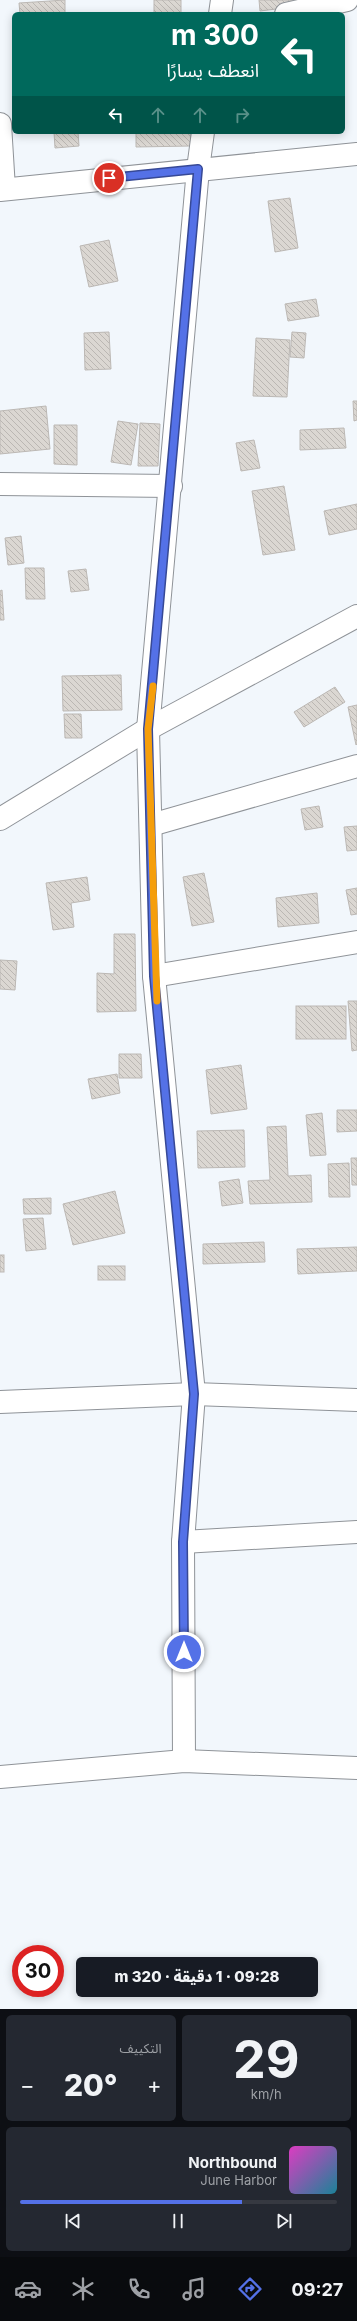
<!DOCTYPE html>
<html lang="ar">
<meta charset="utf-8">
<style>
:root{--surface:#171b24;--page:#242831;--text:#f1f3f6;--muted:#9ea1a6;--line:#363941;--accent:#5471e7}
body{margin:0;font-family:Inter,"Noto Sans Arabic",sans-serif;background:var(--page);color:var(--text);direction:rtl;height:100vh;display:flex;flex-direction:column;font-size:15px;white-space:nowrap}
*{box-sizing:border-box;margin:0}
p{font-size:13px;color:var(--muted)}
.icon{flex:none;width:22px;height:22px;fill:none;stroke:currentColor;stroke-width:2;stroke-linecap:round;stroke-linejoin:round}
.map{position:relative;height:2009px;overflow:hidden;direction:ltr}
.details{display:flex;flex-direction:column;gap:6px;padding:6px;background:#0d0f14;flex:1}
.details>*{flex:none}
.top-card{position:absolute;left:12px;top:12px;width:333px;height:122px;border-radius:6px;box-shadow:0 2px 10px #0003;direction:rtl;background:#00695c;color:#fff;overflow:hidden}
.speed{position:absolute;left:12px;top:1945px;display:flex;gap:8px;font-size:20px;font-weight:700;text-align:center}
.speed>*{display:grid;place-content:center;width:52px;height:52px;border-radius:50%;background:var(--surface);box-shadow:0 2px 10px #0003;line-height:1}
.speed .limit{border:6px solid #d22;background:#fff;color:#111}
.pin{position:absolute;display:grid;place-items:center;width:34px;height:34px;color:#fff;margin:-17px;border:2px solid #fff;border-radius:50%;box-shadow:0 1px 4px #0007}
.me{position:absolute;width:44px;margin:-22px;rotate:0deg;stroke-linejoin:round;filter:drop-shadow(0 0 3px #0008)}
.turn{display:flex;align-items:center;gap:14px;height:84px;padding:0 20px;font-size:18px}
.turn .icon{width:52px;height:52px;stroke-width:2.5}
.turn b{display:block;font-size:28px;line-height:34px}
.lanes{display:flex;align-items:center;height:38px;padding:0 20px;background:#0003;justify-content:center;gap:20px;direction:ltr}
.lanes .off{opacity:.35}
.big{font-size:30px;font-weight:800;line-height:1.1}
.details .widget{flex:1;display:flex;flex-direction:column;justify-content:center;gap:6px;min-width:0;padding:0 14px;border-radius:6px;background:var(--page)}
.details .dial{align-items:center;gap:0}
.dial b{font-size:52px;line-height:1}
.song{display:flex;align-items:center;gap:12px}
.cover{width:48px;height:48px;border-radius:6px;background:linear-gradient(135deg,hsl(310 70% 55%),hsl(190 70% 35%))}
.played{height:4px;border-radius:2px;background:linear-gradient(90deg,var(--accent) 70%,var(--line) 70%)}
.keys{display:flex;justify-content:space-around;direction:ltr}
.heat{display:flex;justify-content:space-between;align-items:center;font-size:22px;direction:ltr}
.details .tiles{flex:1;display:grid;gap:6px;grid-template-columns:1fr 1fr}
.widget:last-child{grid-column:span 2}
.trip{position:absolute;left:76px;top:1957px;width:242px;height:40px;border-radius:6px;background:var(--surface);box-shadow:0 2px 10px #0003;font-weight:800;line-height:40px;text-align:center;direction:rtl}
.dock{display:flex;height:64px;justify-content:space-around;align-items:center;background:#090b0e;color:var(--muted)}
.dock .icon{width:28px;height:28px}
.dock .on{color:var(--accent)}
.dock b{font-size:18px;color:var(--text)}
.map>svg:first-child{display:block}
.building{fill:url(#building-back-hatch);stroke:#bcb8b4}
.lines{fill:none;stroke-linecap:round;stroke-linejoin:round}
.street-casing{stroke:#8f9398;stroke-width:24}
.street{stroke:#fff;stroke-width:22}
.route-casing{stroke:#374996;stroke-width:10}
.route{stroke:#5471e7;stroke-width:7}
.slow{stroke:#f59e0b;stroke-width:7}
</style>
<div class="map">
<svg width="357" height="2009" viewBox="0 0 357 2009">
<defs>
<pattern id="building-back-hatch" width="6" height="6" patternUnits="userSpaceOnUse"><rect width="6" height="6" fill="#dbd7d2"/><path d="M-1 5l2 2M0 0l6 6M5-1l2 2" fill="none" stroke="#bbb7b3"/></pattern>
</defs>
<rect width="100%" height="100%" fill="#f2f7fc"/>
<g class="building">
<path d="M65,0V14H20L19,3Z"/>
<rect x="154" y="0" width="27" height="14"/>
<path d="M259,0H300V6L260,11Z"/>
<path d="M54,132H78L79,146L55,148Z"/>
<path d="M136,132H190L191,146L136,147Z"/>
<path d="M290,198L298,248L275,252L268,201Z"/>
<path d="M109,240L118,281L89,287L80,246Z"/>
<path d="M316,299L319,316L288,321L285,304Z"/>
<path d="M109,332L111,369L85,370L84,333Z"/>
<path d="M292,332L306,333L304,358L290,357Z"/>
<path d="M256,338L290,340L287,397L253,396Z"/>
<path d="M353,401H357V420L354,421Z"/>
<path d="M46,406L50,449L0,454V411Z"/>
<path d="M118,421L138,424L131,465L111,462Z"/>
<path d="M140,423L160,424L158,466H138Z"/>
<path d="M54,425H77V465L54,464Z"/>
<path d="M344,428L346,448L300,450V430Z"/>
<path d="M254,440L260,468L241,471L236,443Z"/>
<path d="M284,486L295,550L263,555L252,491Z"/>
<path d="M357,504V529L329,535L324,511Z"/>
<path d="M21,536L24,563L8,565L5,538Z"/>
<path d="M25,568H44L45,599H26Z"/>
<path d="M86,569L89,590L71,592L68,571Z"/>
<path d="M2,590L4,620H0V591Z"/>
<path d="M121,675L122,710L63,711L62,676Z"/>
<path d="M335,687L345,702L304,727L294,712Z"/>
<path d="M357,705V744L356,745L348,707Z"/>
<path d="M64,714H81L82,738H65Z"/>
<path d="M319,806L323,827L305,830L301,809Z"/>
<path d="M357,826V850L347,851L344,827Z"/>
<path d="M204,873L214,922L192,926L183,877Z"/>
<path d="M87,877L90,900L71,903L74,927L53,930L46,883Z"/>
<path d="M357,888V914L351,915L346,890Z"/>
<path d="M317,893L319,923L278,927L276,898Z"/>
<path d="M114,934H135L136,1011L97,1012V973L114,974Z"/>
<path d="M0,960L17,961L15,990L0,989Z"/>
<path d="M348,1001H357V1050L352,1051Z"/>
<rect x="296" y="1006" width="50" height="33"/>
<path d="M119,1054H141L142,1078H119Z"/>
<path d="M241,1065L247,1109L211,1114L206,1070Z"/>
<path d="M117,1074L120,1093L92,1099L88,1079Z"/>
<path d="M337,1110H357V1131L337,1132Z"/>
<path d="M322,1113L326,1155L310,1156L306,1115Z"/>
<path d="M286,1126L288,1176L311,1175L312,1202L250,1204L248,1181L270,1180L267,1127Z"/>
<path d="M244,1130L245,1167L198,1168L197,1131Z"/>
<path d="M351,1158H357V1185H352Z"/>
<path d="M349,1163L350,1197H329L328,1164Z"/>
<path d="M239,1179L243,1203L222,1206L219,1182Z"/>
<path d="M115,1191L125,1233L73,1245L63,1204Z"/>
<path d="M51,1198V1214H24L23,1199Z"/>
<path d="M43,1218L46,1249L26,1251L23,1219Z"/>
<path d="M264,1242L265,1262L203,1264V1244Z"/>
<path d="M357,1247V1271L298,1274L297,1249Z"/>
<rect x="0" y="1255" width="4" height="17"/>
<rect x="98" y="1266" width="27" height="14"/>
</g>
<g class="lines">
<g class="street-casing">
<g id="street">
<path d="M220,14L222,0"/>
<path d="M286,14L347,0"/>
<path d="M0,124L4,189"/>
<path d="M0,190L357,154"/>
<path d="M0,484L171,486"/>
<path d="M0,819L148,729L357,616"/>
<path d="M151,825L357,766"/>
<path d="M154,976L357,942"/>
<path d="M0,1402L194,1394L357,1400"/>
<path d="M183,1542L357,1532"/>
<path d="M184,1761L183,1542L194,1394L154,976L148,729L198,169L203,132"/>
<path d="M0,1777L184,1761L357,1768"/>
</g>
</g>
<use href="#street" class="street"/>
</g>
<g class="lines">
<g class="route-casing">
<path id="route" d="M109,178L198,169L148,729L154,976L194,1394L183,1542L184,1652"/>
</g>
<use href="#route" class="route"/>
<path class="slow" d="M153,686L148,729L157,1001"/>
</g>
</svg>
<div class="speed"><div class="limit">30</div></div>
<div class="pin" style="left:109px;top:178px;background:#d93025"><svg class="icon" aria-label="arrive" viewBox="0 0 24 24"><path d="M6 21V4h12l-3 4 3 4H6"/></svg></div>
<svg class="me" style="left:184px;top:1652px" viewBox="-20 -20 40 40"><circle r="17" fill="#5471e7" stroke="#fff" stroke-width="3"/><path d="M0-11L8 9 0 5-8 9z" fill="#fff"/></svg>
<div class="trip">09:28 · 1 دقيقة · 320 m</div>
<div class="top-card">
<div class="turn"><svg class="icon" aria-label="left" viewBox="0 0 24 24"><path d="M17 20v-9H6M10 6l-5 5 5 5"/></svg><div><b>300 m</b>انعطف يسارًا</div></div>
<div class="lanes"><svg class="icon" aria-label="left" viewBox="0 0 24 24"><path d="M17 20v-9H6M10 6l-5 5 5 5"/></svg><svg class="icon off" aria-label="ahead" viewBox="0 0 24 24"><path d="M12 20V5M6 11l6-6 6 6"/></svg><svg class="icon off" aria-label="ahead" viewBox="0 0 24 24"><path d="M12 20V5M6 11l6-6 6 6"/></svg><svg class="icon off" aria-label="right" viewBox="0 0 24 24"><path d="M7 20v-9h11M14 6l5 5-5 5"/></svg></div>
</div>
</div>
<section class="details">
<div class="tiles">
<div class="widget dial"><b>29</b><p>km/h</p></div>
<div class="widget"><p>التكييف</p>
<div class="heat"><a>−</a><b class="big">20°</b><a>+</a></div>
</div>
<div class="widget">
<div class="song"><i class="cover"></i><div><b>Northbound</b><p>June Harbor</p></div></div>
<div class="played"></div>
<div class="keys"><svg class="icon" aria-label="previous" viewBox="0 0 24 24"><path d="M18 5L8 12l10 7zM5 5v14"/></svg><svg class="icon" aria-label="pause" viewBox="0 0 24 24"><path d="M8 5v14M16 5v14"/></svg><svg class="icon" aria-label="next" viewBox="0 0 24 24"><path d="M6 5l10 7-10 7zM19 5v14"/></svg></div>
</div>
</div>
</section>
<nav class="dock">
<b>09:27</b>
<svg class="icon on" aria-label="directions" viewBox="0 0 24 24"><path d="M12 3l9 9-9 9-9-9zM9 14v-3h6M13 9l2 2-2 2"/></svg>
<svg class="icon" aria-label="music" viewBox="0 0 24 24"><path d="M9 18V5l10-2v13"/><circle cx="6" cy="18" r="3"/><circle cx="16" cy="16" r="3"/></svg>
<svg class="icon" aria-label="phone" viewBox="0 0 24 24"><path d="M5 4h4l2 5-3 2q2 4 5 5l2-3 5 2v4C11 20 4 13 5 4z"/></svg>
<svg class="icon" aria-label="climate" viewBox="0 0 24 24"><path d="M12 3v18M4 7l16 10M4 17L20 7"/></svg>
<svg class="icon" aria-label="car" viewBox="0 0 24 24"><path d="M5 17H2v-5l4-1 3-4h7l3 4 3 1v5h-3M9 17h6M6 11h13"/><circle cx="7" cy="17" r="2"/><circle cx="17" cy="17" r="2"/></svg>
</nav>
